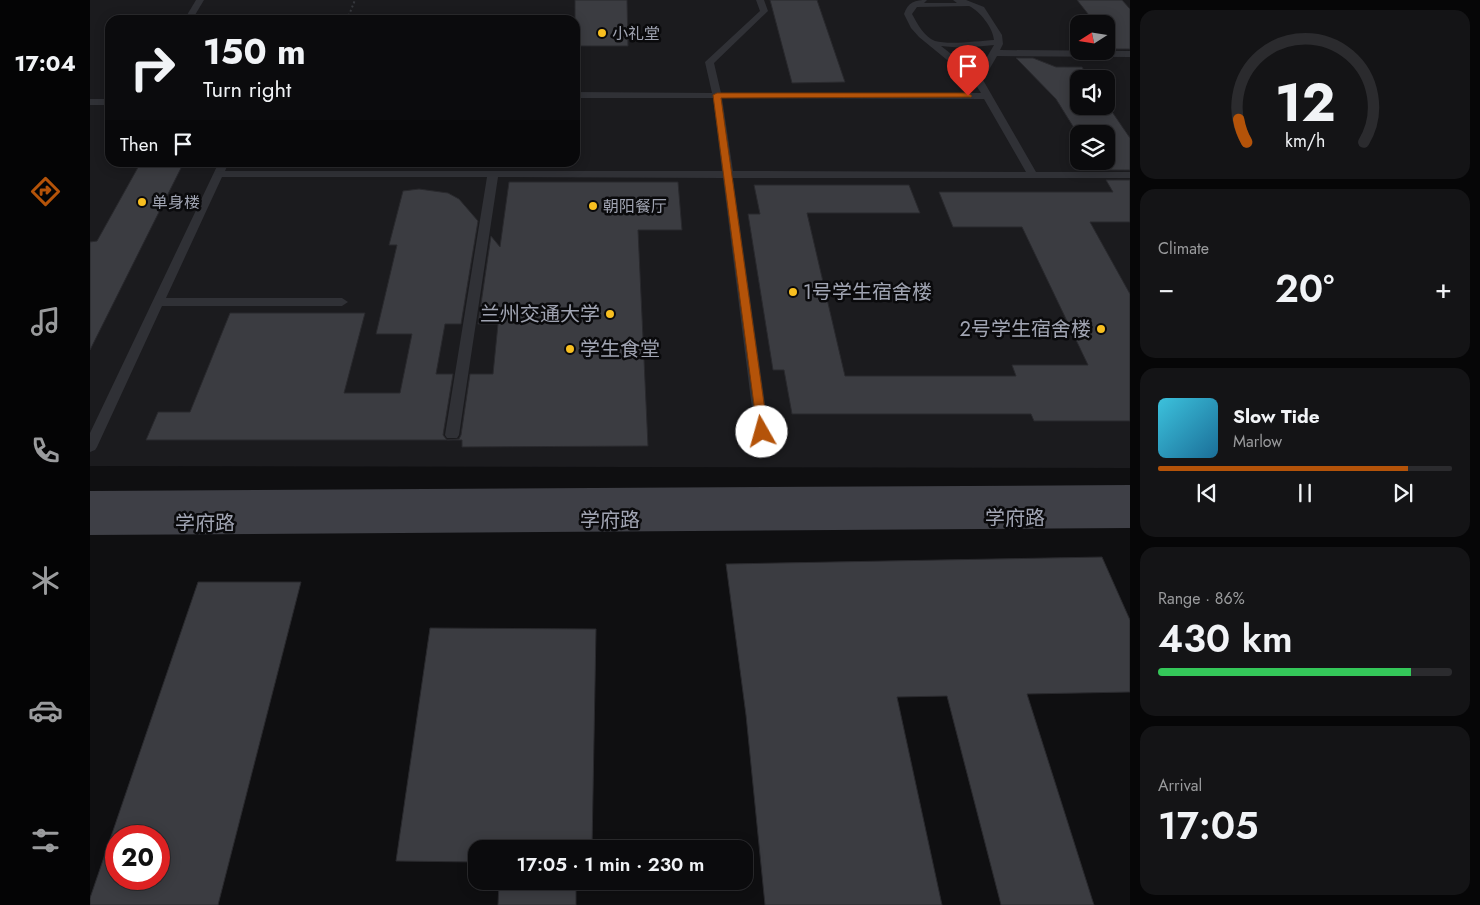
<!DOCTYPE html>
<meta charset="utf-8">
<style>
:root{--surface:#0b0b0d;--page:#141416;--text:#f1f3f6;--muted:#9a9b9d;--line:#2b2b2e;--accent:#b45309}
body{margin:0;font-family:Jost,"Noto Sans SC",sans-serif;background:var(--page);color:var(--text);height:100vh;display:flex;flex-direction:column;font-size:19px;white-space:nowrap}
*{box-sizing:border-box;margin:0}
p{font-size:16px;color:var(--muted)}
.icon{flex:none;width:28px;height:28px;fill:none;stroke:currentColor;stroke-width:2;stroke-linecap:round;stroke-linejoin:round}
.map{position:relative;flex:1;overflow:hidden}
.side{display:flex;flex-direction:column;gap:10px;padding:10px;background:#060607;width:350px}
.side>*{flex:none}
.top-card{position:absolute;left:15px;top:15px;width:475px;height:152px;border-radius:15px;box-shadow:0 2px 12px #0003,0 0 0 1px var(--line);background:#0b0b0d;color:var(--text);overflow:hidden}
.needle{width:32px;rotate:258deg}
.buttons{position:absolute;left:980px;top:15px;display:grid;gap:10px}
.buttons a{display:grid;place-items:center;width:45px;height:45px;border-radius:10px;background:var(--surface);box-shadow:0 2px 12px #0003,0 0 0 1px var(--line);font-size:25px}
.speed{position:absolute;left:15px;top:825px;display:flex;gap:10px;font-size:25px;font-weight:700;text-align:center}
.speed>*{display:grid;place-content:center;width:65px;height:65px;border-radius:50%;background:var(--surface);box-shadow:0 2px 12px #0003,0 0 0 1px var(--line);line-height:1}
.speed .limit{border:8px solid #d22;background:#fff;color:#111}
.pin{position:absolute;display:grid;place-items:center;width:42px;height:42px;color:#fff;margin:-51px -21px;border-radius:50% 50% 50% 0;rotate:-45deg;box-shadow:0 0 5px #0007}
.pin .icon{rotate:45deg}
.me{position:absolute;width:55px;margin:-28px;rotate:353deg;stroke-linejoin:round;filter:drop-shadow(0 0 4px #0008)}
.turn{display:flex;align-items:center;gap:18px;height:105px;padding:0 15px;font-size:22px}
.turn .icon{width:65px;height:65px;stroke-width:2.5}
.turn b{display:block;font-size:35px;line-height:42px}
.then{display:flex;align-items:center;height:48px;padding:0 15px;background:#0003;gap:10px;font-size:19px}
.big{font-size:38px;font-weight:600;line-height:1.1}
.side .tile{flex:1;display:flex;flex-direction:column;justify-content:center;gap:8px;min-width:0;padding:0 18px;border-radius:15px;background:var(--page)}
.side .dial{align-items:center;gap:0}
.dial svg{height:130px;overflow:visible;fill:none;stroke:var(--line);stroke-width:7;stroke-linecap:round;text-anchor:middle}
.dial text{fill:var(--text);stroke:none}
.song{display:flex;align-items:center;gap:15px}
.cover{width:60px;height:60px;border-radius:8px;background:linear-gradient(135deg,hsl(190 70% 55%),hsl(200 70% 35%))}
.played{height:5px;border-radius:2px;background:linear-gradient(90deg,var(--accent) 85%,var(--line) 85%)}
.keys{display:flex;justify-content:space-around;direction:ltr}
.heat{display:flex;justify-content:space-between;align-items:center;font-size:28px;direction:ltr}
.charge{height:8px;border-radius:4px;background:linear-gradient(90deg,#34c759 86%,var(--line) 0)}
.trip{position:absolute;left:378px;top:840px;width:285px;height:50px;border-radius:15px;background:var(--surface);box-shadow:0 2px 12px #0003,0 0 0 1px var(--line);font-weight:600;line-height:50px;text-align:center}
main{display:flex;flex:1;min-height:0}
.tab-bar{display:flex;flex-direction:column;width:90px;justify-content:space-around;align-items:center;background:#040405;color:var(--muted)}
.tab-bar .icon{width:35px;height:35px}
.tab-bar .on{color:var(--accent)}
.tab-bar b{font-size:22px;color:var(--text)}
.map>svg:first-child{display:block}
.built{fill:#1b1b1e;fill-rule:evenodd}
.building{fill:#3b3c41;stroke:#29292d;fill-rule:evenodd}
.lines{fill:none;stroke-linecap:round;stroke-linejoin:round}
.path{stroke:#36383d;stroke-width:2;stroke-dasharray:2 2.5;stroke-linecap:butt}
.lane{fill:#303136;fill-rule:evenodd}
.secondary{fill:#3e3f46;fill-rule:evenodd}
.route{fill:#b45309;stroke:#753606}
.poi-dot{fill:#f8bf20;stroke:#0a0a0c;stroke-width:2}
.labels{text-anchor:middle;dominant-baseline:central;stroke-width:5;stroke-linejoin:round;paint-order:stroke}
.far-poi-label{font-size:16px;fill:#a0a4b2;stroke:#0a0a0c;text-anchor:start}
.poi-label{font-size:20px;fill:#a0a4b2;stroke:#0a0a0c;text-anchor:start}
.street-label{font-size:20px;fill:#a0a4b2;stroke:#0a0a0c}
</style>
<main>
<nav class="tab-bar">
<b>17:04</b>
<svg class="icon on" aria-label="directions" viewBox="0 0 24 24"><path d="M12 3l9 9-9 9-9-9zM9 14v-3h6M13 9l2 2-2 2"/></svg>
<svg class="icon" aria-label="music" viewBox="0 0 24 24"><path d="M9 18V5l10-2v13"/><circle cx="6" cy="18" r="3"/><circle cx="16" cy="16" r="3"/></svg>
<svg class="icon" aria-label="phone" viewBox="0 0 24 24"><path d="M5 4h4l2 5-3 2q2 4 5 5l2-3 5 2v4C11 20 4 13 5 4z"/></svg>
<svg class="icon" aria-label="climate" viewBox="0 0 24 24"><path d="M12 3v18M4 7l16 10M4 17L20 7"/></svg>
<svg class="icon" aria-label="car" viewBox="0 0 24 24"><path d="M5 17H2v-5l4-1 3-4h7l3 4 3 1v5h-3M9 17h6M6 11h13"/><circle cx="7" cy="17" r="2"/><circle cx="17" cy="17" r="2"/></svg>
<svg class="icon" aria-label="filters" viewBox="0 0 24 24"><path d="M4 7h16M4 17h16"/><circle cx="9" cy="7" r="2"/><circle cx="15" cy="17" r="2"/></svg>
</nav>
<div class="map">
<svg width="1040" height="905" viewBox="0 0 1040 905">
<rect width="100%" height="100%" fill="#0f0f11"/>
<path class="built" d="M0,0H1040V468L0,466ZM20,20H485V162H20ZM989,24H1016V51H989ZM989,79H1016V106H989ZM989,134H1016V161H989Z"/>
<g class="building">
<path d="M485,0H537L538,46H485Z"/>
<path d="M680,0H727L755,82L702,83Z"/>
<path d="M987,0H1032L1040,9V49H1026L1016,36V24H1006Z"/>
<path d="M926,58H943L966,67H992L999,79H989V106H1016V103L1040,138V170H1010L1005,161H1016V134H989V136L966,99Z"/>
<path d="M51,162H94L0,350V242L7,241Z"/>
<path d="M1016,180H1040V222H1000L1040,294V421H944L941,414H702L694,370H683L658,214H670L664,185H819L830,213H717L755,376H926L922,365H998L932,227H863L849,192H1023Z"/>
<path d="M419,182H588L592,230H548L558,446L372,447V440H56L68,412H100L140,313H275L254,393H310L322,334H286L307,245H299L313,191L329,189L358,193L369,199L388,221L371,324H355L346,374H363L353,435L357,440L369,439L371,435L380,374H403L408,324H388L401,236L410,247Z"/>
<path d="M1012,557L1040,620V692L937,694L1004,905H911L857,696L807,697L852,905H675L656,715L636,564Z"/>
<path d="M108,582H211L128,905H0V898ZM26,836H69V879H26Z"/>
<path d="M340,628L506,629L502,849H386V862L306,861Z"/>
<path d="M409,881H486V905H408Z"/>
</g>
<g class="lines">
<path class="path" d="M257,20L265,0"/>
<g class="lane">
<path d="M106,0H114L102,20H94Z"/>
<path d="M666,0H674L678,11L624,63L631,93H891L884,82L829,37L821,28L814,14C818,2 825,0 837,0L834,3H867L863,0H876L894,7L912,35L913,44L910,50L1040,51V57L907,56L893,80L946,172H1040V178H643L679,432L677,435H667L665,432L633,178L408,177L369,435L367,438H357L355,435L397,177H132L76,298H252L258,302L252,306H72L7,447L5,450L0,452V433L129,162H139L135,171H632L623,98H485V92L622,93L615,62L670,11ZM879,6C890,11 903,28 904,40C889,41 859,45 845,41C834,37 827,23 822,14L827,7ZM904,45L887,74L851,46L873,48ZM632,98L894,99L936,172L643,171Z"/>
<rect x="0" y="99" width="20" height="6"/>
</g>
<path class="secondary" d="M1040,485V528L0,535V513L464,510L0,513V491Z"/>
</g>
<path class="route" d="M878,93L882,96L881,97L631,98L678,432L672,436L668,435L623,95L627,93Z"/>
<g class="poi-dot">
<circle cx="512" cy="33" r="5"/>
<circle cx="52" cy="202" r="5"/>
<circle cx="503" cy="206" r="5"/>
<circle cx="703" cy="292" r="5"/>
<circle cx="520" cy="314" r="5"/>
<circle cx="1011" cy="329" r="5"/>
<circle cx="480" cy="349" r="5"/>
</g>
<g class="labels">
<g class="far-poi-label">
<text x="522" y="33">小礼堂</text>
<text x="62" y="202">单身楼</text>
<text x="513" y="206">朝阳餐厅</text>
</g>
<g class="poi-label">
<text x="713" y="292">1号学生宿舍楼</text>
<text x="510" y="314" text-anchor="end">兰州交通大学</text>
<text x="1001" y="329" text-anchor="end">2号学生宿舍楼</text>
<text x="490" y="349">学生食堂</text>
</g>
<g class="street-label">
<text x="925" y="518">学府路</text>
<text x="520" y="520">学府路</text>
<text x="115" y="523">学府路</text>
</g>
</g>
</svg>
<div class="buttons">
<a><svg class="needle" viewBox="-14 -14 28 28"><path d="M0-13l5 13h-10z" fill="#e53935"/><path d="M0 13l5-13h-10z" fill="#9a9b9d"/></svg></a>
<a><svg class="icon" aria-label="sound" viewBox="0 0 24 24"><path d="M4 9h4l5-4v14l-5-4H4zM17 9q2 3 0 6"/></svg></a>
<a><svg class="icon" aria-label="layers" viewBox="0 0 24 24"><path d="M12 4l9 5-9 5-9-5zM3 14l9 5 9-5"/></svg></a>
</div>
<div class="speed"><div class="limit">20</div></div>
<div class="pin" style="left:878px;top:96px;background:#d93025"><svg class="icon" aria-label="arrive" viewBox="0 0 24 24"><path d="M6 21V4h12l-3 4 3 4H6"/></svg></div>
<svg class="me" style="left:672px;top:432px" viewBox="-20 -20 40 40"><circle r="19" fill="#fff"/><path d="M0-13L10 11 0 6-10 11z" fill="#b45309"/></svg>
<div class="trip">17:05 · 1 min · 230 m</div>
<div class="top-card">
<div class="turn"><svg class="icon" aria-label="right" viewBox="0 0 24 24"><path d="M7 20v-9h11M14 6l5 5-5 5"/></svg><div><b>150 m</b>Turn right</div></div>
<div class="then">Then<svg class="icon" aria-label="arrive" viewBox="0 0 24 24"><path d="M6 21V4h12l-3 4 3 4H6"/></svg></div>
</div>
</div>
<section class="side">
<div class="tile dial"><svg viewBox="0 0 100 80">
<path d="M14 69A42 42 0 1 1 86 69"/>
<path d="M14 69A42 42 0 0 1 9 55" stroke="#b45309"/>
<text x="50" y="56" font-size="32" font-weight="700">12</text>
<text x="50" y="72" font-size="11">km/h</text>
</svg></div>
<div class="tile"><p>Climate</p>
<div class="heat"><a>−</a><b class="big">20°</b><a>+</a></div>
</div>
<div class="tile">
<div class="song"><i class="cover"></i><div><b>Slow Tide</b><p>Marlow</p></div></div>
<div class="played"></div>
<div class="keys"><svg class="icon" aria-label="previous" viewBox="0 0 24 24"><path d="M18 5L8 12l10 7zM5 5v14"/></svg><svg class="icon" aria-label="pause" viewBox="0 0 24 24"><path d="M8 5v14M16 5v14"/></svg><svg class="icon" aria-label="next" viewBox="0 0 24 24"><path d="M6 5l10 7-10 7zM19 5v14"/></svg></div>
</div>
<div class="tile"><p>Range · 86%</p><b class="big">430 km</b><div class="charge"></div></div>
<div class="tile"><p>Arrival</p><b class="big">17:05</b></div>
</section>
</main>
